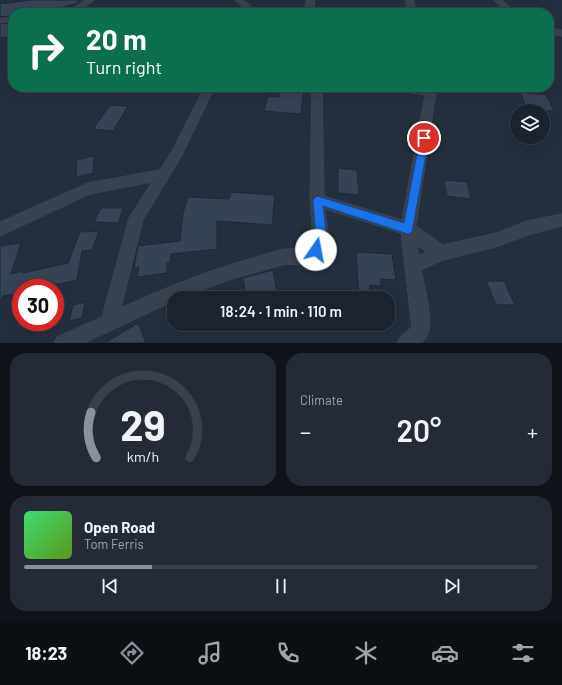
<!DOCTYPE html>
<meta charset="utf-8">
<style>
:root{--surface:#1b232e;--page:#242b36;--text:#f1f3f6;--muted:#a0a4aa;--line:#39404a;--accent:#8c9099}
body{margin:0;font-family:Barlow,sans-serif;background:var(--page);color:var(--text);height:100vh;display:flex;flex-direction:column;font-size:15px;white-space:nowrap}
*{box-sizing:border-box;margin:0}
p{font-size:13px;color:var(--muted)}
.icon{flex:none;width:22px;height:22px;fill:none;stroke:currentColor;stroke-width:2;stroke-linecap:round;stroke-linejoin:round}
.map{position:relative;height:343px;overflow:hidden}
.sheet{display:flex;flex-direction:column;gap:10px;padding:10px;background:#0f1319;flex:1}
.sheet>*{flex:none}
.hud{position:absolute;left:8px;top:8px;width:546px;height:84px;border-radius:16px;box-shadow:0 4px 16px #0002,0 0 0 1px var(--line);background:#0b6e4f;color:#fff;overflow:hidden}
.controls{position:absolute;left:510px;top:104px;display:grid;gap:8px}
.controls a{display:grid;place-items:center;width:40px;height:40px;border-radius:50%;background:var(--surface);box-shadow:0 4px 16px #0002,0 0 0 1px var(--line);font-size:20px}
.speed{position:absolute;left:12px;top:279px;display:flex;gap:8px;font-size:20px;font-weight:700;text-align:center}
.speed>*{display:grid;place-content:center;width:52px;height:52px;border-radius:50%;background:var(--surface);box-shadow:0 4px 16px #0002,0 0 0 1px var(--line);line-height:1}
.speed .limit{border:6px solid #d22;background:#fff;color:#111}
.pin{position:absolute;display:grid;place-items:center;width:34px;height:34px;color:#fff;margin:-17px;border:2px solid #fff;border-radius:50%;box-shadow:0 1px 4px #0007}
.me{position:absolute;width:44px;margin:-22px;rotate:12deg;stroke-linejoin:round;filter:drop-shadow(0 0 3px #0008)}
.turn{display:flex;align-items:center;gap:14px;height:84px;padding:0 12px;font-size:18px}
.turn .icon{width:52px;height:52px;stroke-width:2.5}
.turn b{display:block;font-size:28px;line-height:34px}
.big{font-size:30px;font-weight:600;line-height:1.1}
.sheet .tile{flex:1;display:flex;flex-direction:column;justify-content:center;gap:6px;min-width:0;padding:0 14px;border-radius:16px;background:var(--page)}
.sheet .dial{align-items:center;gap:0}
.dial svg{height:104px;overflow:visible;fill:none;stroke:var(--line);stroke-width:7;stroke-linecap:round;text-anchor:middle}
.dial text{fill:var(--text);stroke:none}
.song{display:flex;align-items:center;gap:12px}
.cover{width:48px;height:48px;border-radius:6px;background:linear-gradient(135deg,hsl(140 70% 55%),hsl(90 70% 35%))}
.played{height:4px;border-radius:2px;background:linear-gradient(90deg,var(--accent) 25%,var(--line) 25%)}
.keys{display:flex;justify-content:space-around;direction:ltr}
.heat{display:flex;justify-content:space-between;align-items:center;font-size:22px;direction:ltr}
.sheet .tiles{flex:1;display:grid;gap:10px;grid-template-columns:1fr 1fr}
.tile:last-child{grid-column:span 2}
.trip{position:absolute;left:167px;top:291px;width:228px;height:40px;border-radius:16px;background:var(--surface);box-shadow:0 4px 16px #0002,0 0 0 1px var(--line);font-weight:600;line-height:40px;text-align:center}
.tabs{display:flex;height:64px;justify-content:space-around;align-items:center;background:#0b0e12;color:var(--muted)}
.tabs .icon{width:28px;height:28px}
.tabs .on{color:var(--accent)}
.tabs b{font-size:18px;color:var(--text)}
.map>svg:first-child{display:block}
.building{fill:#364354;stroke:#1f2835}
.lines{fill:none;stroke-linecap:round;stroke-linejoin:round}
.street-casing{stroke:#414a57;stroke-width:1}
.street{fill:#38414e;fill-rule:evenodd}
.route{fill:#1a73e8;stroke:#114b97}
</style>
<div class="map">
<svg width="562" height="343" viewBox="0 0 562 343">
<rect width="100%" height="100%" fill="#242f3e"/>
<g class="building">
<path d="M30,0H77L78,3L53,10L48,13H13V16L0,17V4Z"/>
<path d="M13,23V36L0,38V24Z"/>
<path d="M276,87H304L301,114L264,111L268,96L280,97Z"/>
<path d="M520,92L546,95L554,111H528Z"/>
<path d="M110,105L128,106L113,131L93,129Z"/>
<path d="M94,156L93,173L76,177L77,160Z"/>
<path d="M338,168L357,170L359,195L338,193Z"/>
<path d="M444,180L467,182L471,199L447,196Z"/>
<path d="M231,192L275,195L272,225L217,221V249L171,254L170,263H167V273L137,277L139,267L134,268L138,246L180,241L183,213L188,197L229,199Z"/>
<path d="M101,208H123L118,223L94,222Z"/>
<path d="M99,231L92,250L82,251L77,280L41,288H20L19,293L3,296L2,299H0V246L21,243L11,274L24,271L23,273L68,263L80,232Z"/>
<path d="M356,252L392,254L396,280L381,279V286L370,285L369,298H359Z"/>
<path d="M273,270L278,298H246L243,278Z"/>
<path d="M486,281H504L515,305H496Z"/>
<path d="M85,302L82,318L69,321L73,305Z"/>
<path d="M138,323L146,343H105Z"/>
</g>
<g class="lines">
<g class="street-casing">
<g id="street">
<path d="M85,0H94L80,11L49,13L53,11L75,7Z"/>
<path d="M235,0C245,0 251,3 253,13H245L244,8Z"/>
<path d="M307,0H315L313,13H305Z"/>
<path d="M406,0H414L416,13H408Z"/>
<path d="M494,0H502L516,13H507Z"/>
<path d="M13,17V21L0,23V19Z"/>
<path d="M549,28L562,30V36L549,34Z"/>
<path d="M205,87H215L181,157L143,220L121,308C170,285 218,267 270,253C275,251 282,249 287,249C299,248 307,251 313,239L310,200L312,87H322L324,196L402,220L425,95L395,90L390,87H435L436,92L416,226L443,245L496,233L527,221L562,214V226L528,235L496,247L443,260L421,270C424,286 438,333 422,342C416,343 404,343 397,343L400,337L412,327L401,233L325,209L329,240L321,255L303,265L286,264L229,280L181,298H174V301L84,343H54L57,337L102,317L129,218L152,182L90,194L0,236V222L88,183L160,170L172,151ZM417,245L427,252L419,255Z"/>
</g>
</g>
<use href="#street" class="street"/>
</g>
<path class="route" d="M424,135L429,138L412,232L408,234L323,206L327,240L320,254L316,255L313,254L311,250L316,240L313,200L317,196L404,223L420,138Z"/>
</svg>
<div class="controls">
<a><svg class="icon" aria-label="layers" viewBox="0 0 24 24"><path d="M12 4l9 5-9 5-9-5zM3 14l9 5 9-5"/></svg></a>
</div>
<div class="speed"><div class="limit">30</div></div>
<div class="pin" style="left:424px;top:138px;background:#d93025"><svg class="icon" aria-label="arrive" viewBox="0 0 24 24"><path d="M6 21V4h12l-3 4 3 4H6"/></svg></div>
<svg class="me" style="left:316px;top:250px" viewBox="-20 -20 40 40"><circle r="19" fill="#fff"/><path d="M0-13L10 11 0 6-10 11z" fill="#1a73e8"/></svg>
<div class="trip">18:24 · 1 min · 110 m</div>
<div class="hud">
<div class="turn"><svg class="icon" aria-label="right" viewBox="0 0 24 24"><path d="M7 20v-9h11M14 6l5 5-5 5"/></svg><div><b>20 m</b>Turn right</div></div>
</div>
</div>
<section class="sheet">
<div class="tiles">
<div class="tile dial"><svg viewBox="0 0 100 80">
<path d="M14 69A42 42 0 1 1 86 69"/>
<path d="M14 69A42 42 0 0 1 10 34" stroke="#8c9099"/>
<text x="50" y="56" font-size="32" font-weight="700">29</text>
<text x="50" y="72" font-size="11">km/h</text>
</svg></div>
<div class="tile"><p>Climate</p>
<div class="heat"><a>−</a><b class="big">20°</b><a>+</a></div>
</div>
<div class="tile">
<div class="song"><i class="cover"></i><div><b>Open Road</b><p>Tom Ferris</p></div></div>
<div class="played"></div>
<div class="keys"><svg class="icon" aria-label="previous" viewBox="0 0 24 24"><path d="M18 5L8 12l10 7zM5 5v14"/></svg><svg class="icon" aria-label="pause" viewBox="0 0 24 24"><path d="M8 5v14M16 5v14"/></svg><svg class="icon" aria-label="next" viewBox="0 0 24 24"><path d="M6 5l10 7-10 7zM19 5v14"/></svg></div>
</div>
</div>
</section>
<nav class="tabs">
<b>18:23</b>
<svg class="icon on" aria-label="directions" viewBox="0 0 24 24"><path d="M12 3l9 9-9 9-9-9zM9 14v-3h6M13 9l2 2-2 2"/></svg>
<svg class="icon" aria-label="music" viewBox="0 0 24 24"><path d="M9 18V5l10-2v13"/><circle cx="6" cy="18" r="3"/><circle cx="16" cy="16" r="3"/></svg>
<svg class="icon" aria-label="phone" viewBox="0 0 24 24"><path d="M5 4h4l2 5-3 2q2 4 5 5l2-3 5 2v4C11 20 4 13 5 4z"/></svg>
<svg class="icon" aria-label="climate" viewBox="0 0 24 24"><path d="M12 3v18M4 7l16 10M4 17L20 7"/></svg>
<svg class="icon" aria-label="car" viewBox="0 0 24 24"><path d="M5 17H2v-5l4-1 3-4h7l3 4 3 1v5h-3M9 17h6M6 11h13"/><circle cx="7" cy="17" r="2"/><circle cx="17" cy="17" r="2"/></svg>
<svg class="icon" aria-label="filters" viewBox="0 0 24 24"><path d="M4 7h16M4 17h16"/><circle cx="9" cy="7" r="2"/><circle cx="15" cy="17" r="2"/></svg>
</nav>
